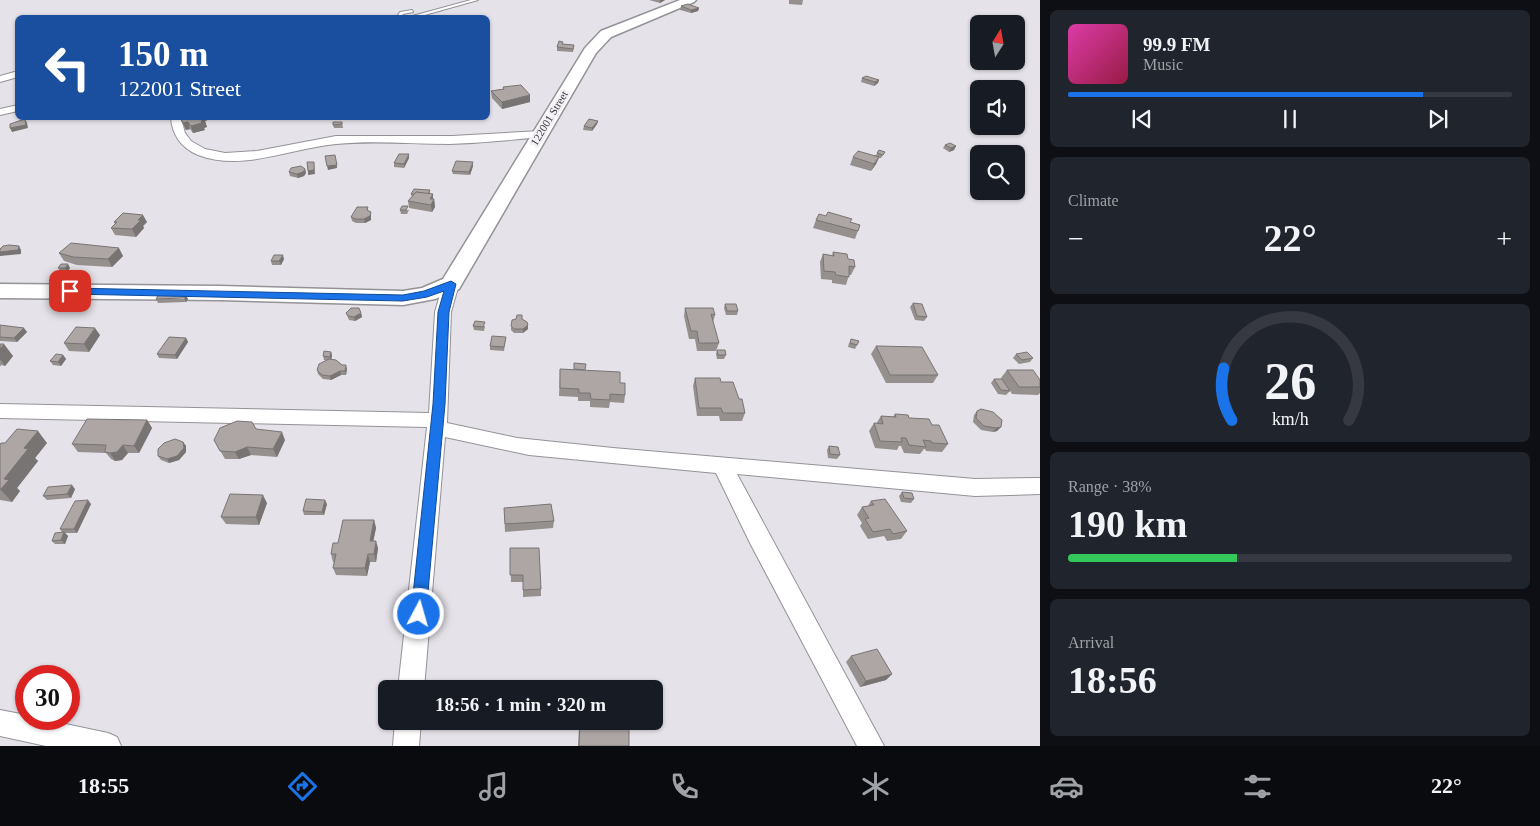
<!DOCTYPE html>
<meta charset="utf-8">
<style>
:root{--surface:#171b24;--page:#20242c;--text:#f1f3f6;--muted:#9ea1a6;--line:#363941;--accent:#1a73e8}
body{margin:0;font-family:Georgia,serif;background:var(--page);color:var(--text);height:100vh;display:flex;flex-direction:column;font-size:19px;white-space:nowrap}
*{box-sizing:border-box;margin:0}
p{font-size:16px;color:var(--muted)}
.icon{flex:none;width:28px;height:28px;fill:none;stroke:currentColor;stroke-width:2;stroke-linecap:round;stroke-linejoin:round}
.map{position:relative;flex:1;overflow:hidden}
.details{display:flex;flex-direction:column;gap:10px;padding:10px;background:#0d0f14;width:500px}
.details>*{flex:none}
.guide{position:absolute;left:15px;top:15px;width:475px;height:105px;border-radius:8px;box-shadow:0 1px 4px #0004;background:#1a4fa0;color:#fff;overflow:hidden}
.needle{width:32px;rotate:11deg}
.buttons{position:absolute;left:970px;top:15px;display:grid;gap:10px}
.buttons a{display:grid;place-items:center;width:55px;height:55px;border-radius:8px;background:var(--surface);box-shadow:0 1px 4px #0004;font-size:25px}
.speed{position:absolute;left:15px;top:665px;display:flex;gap:10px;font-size:25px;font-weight:700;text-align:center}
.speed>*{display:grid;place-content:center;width:65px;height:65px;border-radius:50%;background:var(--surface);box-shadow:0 1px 4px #0004;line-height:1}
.speed .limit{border:8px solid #d22;background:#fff;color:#111}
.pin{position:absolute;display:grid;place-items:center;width:42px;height:42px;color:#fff;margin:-21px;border-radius:10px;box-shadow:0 2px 8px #0006}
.me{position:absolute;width:55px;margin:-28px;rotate:6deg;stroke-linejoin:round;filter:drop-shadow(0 0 4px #0008)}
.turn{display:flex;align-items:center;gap:18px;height:105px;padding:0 20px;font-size:22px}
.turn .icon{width:65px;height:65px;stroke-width:2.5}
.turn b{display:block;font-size:35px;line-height:42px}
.big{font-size:38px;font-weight:700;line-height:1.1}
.details .widget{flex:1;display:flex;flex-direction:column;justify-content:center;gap:8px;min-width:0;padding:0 18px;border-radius:8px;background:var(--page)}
.details .dial{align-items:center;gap:0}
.dial svg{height:130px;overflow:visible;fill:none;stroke:var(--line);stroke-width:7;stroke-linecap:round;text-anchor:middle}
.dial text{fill:var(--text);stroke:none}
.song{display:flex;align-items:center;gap:15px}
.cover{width:60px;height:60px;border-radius:8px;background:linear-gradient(135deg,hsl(320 70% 55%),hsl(340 70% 35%))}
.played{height:5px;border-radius:2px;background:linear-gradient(90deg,var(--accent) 80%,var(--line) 80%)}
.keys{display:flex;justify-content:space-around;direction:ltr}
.heat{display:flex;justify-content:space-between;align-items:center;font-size:28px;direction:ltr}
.charge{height:8px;border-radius:4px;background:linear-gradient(90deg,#34c759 38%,var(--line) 0)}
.trip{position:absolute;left:378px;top:680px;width:285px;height:50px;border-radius:8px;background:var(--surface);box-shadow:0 1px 4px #0004;font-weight:700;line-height:50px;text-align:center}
.menu{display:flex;height:80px;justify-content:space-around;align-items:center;background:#090b0e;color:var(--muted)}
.menu .icon{width:35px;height:35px}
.menu .selected{color:var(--accent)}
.menu b{font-size:22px;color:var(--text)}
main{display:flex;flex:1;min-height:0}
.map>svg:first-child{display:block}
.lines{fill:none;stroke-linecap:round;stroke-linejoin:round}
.lane-casing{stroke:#939297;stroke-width:2}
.street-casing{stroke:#939297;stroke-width:2}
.secondary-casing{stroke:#939297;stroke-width:3}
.lane{fill:#fff;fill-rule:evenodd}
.street{fill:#fff;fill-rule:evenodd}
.secondary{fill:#fff;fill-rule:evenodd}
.wall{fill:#958f8e}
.shaded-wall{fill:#797474}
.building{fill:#ada6a5;stroke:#797474}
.route{fill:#1a73e8;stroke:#114b97}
.labels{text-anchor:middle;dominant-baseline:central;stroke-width:4.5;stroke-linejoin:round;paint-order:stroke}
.far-street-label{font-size:11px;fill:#373638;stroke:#f3f0f6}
</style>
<main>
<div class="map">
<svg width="1040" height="746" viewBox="0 0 1040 746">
<rect width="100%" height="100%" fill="#e5e3e9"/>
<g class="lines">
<g class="lane-casing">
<g id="lane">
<path d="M471,0H478L414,18H405Z"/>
<path d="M412,10L413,12L403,14L401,18H396L400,12Z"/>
</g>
</g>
<g class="street-casing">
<g id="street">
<path d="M18,71V77L0,82V76Z"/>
<path d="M18,105V111L0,115V109Z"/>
<path d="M171,118H181L185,133L191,141L205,149L225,153L257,151L336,136H452L541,131L547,134L541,137C511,140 480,143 450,144C412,144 373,140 336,144C291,148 243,172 198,155C181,148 172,134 171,118Z"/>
<path d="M451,279L456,281L459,284L451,312L447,423L517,438L613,448L975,479L1040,478V494L975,496L737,474L884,746H857L750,543L716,473L529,455L445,437L424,689H398L427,427L0,418V404L429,413L435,312L443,284L446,281Z"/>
<path d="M0,710L26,715V719H42L108,733L117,737L121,746H46L0,736Z"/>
<path d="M395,721H421L419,746H393Z"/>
</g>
</g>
<g class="secondary-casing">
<path id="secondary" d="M680,0H696L694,2L611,37L596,53L459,289L435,299L403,305L220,300L0,298V284L220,286L403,291L422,288L443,279L585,48L601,31Z"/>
</g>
<use href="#lane" class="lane"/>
<use href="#street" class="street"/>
<use href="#secondary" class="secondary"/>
</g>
<g class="wall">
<path d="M649,0H665L660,3Z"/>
<path d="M789,0H803L802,5L789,4Z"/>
<path d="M681,6L699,8L698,11L691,13L680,10Z"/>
<path d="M563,44L574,48L573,52L557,51V47Z"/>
<path d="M862,78L879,80L878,83L874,86L861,82Z"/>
<path d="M503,87L530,95V102L502,109L492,98L491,91L503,89Z"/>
<path d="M180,118H210V119L205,121L207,127L204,128L205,130L193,133L190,129L186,130L183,125Z"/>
<path d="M598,121L597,124L592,131L583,130L584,126Z"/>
<path d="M342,122L343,128H334L333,125Z"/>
<path d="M945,145L956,146L954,150L949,152L943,148Z"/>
<path d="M879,150L883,155L881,158H879L876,164L871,171L850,165L853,157L876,155Z"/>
<path d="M409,158L404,168L394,167V163Z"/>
<path d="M473,166L470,175L453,174L452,171Z"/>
<path d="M305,169L306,173L304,176L298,178L290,176L289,172Z"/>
<path d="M430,190V194H433V199H434L435,207L432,212L409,208L408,201L412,197L411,194Z"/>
<path d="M368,207V210L371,216V220L365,223H356L352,221L351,217Z"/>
<path d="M400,210H409L407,214H401Z"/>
<path d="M826,216L860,225L855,239L813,228L816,220Z"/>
<path d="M114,222H147L143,226L144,228L136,237L115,235L111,228L115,224Z"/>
<path d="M833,252L848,259L855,267L851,275H849L846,285L832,283V280L821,279L820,262L823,254L832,256Z"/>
<path d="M59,253L123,256L112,267L77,265L64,261Z"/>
<path d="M284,259L281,265H272L271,261Z"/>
<path d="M58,268H70L67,272H61Z"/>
<path d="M156,299H188L186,302L158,303Z"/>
<path d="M913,303L927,317L924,321L915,320L910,307Z"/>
<path d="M725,304L738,311L737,315H726L724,308Z"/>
<path d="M685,308L715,315L713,322L719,343L716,351H697L695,339H689L684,316Z"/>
<path d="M346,313H361L362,317L355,321L349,320Z"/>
<path d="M522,319L528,325V329L523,333H514L511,330V326Z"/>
<path d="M0,325L27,332L17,342L0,341Z"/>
<path d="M473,326H485L484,331L474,330Z"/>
<path d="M100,335L89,352L69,351L64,343Z"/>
<path d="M506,337L504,351L490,350V346Z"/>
<path d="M186,338L188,342L177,359L159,358L157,354Z"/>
<path d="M859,341L855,349L848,347L849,343Z"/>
<path d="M0,344L13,356L5,366L1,365L0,367Z"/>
<path d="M876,346L938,375L933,383H886L871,354Z"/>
<path d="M717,350L726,355L724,359H717L716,354Z"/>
<path d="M331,352L332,356L331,359L342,365L347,369L346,375H341L331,380L323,379L318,374L317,370L326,360H324L323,356Z"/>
<path d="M1016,354L1033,358L1030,362L1019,364L1013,358Z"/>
<path d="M63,355L66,359L61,366L53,365L50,361Z"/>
<path d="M574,363L585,371L620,383L625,395L624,403L610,402L609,408L590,407V401H578V397L559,396L560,369L574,370Z"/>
<path d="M1007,370L1040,380V393L1038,395L1012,394L1009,389L1010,391L1006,395L998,394L991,383L994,379H1002L1001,378Z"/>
<path d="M695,378L721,382L739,399L745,413L742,421H720L719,416H697L693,386Z"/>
<path d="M977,411L1001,427L997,431L993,432L981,430L973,422L974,415Z"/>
<path d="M895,414L932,425L948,444L942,452L926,451L925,449H924L920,454L904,453L901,446H899L897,450L875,448L869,431L874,423L876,424L881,416L893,417Z"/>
<path d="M147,420L152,428L139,453H128L122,460L115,461L111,459L106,453L78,452L72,444Z"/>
<path d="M256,429L285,440L277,457L251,455L239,459H225L214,440Z"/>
<path d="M183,442L186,446V452L179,460L169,463L161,460L158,456Z"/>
<path d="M47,443L35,458L38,461L17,488L20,491L12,502L0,500V445Z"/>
<path d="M829,446L840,455L837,459L828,458L827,450Z"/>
<path d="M75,489L71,498L47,500L43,496Z"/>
<path d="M902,492L914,499L911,503L901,502L899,496Z"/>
<path d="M871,501L907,531L901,539L887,541L884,536L868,539L860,526L862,523L857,515L862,507L868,506Z"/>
<path d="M267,503L259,525L226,524L221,517Z"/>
<path d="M91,504L77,533H65L68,536L65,544H55L52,541L62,532L60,529Z"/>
<path d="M327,504L324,515H304L303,511Z"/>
<path d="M504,508L554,521L553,528L505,532Z"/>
<path d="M374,520L376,528L373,541L378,548L376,562H370L367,576L336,575L333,568L334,562H333L331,554L338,543Z"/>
<path d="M510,548L541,589V596L523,597V582H511Z"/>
<path d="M851,656L892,674L886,680L860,687L846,662Z"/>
<path d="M580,722L629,746H578L579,727Z"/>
</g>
<g class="shaded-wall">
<path d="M660,0H665L660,3Z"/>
<path d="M699,8L698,11L691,13V10Z"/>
<path d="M879,80L878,83L874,86L875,82Z"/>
<path d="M530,95V102L502,109V102Z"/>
<path d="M202,118H210V119L205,121L207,127L204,128L205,130L193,133L191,126L201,121Z"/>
<path d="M25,119L27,123L28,128L12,132L10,128Z"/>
<path d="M598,121L597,124L592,131V128Z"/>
<path d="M188,122L190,129L186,130L183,123Z"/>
<path d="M956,146L954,150L949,152L951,148Z"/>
<path d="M409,154V158L404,168V164Z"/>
<path d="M879,157L876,164L871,171L874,164Z"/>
<path d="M314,162L315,174L308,175V171Z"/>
<path d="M473,162V166L470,175L469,172Z"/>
<path d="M337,165V168L328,170L327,166Z"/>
<path d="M305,169L306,173L304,176L298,178L297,174Z"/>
<path d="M433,194V201L434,199L435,207L432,212L430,199Z"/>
<path d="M371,212V220L365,223L364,219Z"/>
<path d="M143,215L147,222L143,226L144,228L136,237L132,229L138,220Z"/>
<path d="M19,246L21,250V254L0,256V252Z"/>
<path d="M119,248L123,256L112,267L108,259Z"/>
<path d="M283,255L284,259L281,265L279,261Z"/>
<path d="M68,264L70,268L67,272L65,268Z"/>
<path d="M186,295L188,299L186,302L184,298Z"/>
<path d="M361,313L362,317L355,321L354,317Z"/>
<path d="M528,325V329L523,333V329Z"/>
<path d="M24,328L27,332L17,342L14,338Z"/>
<path d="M95,328L100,335L89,352L84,344Z"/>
<path d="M186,338L188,342L177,359L175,355Z"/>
<path d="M4,344L13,356L5,366L0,359V349Z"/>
<path d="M331,352L332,356L331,361L330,357Z"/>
<path d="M63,355L66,359L61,366L58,362Z"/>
<path d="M346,365L347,369L346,375L345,371Z"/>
<path d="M340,371L341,375L331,380L330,376Z"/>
<path d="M147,420L152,428L139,453L134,446Z"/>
<path d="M1001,427L997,431L993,432L996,428Z"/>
<path d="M38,431L47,443L35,458L38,461L17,488L20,491L12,502L1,490L4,479L24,448Z"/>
<path d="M282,432L285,440L277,457L273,449Z"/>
<path d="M183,442L186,446V452L179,460L169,463L167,459Z"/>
<path d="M123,445L128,453L122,460L115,461L110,453Z"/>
<path d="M247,447L251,455L239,459L235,452Z"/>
<path d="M72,485L75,489L71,498L67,494Z"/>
<path d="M263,495L267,503L259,525L256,517Z"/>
<path d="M88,500L91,504L77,533L74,529Z"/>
<path d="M325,500L327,504L324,515L322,512Z"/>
<path d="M374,520L376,528L372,548L370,541Z"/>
<path d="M64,532L68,536L65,544L61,540Z"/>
<path d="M376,541L378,548L376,562L374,554Z"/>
<path d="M368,554L370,562L367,576L365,568Z"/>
<path d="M892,674L886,680L860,687L866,681Z"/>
</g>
<g class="building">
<path d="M688,4L699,8L691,10L681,6Z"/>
<path d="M157,16H165L161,18H151Z"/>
<path d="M559,41L563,42L562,44L574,45L573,49L557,47Z"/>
<path d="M866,76L879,80L875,82L862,78Z"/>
<path d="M521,85L530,95L502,102L491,91L504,89L503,87Z"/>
<path d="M180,118H203L205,120L201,121L202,123L191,126L188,122L183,123Z"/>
<path d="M25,119L26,125L10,128V124Z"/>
<path d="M589,119L598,121L592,128L584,126Z"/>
<path d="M333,122H342V124L333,125Z"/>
<path d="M950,143L956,146L951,148L945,145Z"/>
<path d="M879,150L885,152L883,155L877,153Z"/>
<path d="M858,151L879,157L874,164L853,157Z"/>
<path d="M399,154H409L404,164L394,163Z"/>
<path d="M335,155L337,165L327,166L325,156Z"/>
<path d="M456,161L473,162L469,172L452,171Z"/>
<path d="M307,162H314V170L308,171Z"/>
<path d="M301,166L305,169L303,172L297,174L289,172L291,168Z"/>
<path d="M414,189L430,190L428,194L416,192L414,194H411Z"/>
<path d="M416,192L433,194L430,199H434L431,205L408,201Z"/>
<path d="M402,206H408L406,210H400Z"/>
<path d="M357,207H368L367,210L371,212L370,216L364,219H356L351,217Z"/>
<path d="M828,212L852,219L850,222L860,225L858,231L816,220L819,214L826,216Z"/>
<path d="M123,213L143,215L138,220H141L132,229L111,228L117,222H114Z"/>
<path d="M71,243L119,248L108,259L73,257L59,253Z"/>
<path d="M9,245L19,246L18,250L0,252V249L3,246Z"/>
<path d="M833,252L847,254L848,259L854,260L855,267L849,266V277L836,275L835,272L824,271L823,254L834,256Z"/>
<path d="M274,255H283L279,261H271Z"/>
<path d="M61,264H68L65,268H58Z"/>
<path d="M159,294L186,295L184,298L156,299Z"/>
<path d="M913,303L922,304L927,317L917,316Z"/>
<path d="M725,304H736L738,311H727Z"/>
<path d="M351,308H359L361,313L354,317L348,316L346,313Z"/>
<path d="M685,308H713L715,315L711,314L719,343H699L697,331H691Z"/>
<path d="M517,315H522V319L527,322L528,325L523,329H514L511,326L512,320L516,319Z"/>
<path d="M475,321L485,322L483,327L473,326Z"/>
<path d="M0,325L24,328L14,338L0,337Z"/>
<path d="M76,327L95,328L84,344L64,343Z"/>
<path d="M492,336L506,337L504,347L490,346Z"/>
<path d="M169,337L186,338L175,355L157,354Z"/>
<path d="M851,339L859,341L857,345L850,343Z"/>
<path d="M0,344H4L0,349Z"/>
<path d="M876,346L922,347L938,375H890Z"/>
<path d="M717,350H725L726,355H718Z"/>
<path d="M324,351L331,352L330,357L323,356Z"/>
<path d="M1027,352L1033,358L1022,360L1016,354Z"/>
<path d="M56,354L63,355L58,362L50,361Z"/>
<path d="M329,359L336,360L342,365H346L345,371H340L330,376L322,375L317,370L319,364Z"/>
<path d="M574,363L586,364L585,370L574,369Z"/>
<path d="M560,369L620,372V383H625V395L610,394V400L591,399L590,393H579V389L560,388Z"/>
<path d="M1007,370H1033L1040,380V387H1019Z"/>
<path d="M695,378H720L721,382H733L739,399H742L745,413H723L721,408H699Z"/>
<path d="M994,379H1002L1010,391L1001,390Z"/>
<path d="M981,409L993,412L1002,420L1001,427L996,428L984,426L976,418L977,411Z"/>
<path d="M895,414L908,415L909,418L929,419L932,425H939L948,444L932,443L931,441L923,440L926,447L909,445L906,438H901L902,442L880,441L874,423L883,424L881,416L896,417Z"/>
<path d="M87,419L147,420L134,446L123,445L117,452L110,453L105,452L106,445L72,444Z"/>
<path d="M237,421L252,422L256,429L282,432L273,449L247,447L235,452L220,451L214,440L220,428Z"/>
<path d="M17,429L38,431L24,448L28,449L4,479L9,480L0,490V445L1,443H5Z"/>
<path d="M175,439L183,442L184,448L177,456L167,459L158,456V449L164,443Z"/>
<path d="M829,446L838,447L840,455L830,454Z"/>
<path d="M72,485L67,494L43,496L48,487Z"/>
<path d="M902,492L912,493L914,499L904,498Z"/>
<path d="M230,494L263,495L256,517H221Z"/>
<path d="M306,499L325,500L322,512L303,511Z"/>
<path d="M885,499L907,531L893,534L890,529L873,532L865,519L869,518L862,507L874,505L871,501Z"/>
<path d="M88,500L74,529H60L75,501Z"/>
<path d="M551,504L554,521L505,524L504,508Z"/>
<path d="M343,520H374L370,541H376L374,554H368L365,568H333L336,554H331L333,543H338Z"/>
<path d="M64,532L61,540L52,541L55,533Z"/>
<path d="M510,548H539L541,589L523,590V575H510Z"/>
<path d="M877,649L892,674L866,681L851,656Z"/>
<path d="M580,722L629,727V746H579Z"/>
</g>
<path class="route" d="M451,281L456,284L449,312L445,404L426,614L424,619L419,621L413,619L411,614L433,404L438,312L444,291L427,297L403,301L70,294L65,291L70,288L403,295L424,291Z"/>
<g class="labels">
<g class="far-street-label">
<text transform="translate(549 118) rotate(-59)">122001 Street</text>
</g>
</g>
</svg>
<div class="buttons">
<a><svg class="needle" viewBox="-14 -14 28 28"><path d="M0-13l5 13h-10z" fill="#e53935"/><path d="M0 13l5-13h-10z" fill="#9ea1a6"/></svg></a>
<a><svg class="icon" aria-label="sound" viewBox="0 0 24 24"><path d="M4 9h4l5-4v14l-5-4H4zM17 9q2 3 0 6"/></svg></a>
<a><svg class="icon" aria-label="search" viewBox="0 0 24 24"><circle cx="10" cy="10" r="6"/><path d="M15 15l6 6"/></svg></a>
</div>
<div class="speed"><div class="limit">30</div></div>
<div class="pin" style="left:70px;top:291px;background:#d93025"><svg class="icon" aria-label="arrive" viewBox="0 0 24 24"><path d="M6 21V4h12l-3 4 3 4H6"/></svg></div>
<svg class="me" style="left:419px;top:614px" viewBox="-20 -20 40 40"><circle r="17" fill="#1a73e8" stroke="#fff" stroke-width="3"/><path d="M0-11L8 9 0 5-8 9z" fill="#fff"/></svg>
<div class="trip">18:56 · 1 min · 320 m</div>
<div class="guide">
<div class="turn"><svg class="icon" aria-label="left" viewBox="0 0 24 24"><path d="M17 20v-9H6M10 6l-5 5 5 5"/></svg><div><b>150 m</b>122001 Street</div></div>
</div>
</div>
<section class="details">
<div class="widget">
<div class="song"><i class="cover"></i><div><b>99.9 FM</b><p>Music</p></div></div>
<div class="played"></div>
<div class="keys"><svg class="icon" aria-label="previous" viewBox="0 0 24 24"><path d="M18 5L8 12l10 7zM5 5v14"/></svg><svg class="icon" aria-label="pause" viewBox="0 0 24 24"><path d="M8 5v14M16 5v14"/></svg><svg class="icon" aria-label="next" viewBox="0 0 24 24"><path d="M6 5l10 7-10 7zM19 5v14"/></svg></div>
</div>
<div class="widget"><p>Climate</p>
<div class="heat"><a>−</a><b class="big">22°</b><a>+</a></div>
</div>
<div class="widget dial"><svg viewBox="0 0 100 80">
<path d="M14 69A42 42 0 1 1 86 69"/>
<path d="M14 69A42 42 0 0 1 9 37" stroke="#1a73e8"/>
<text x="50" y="56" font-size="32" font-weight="700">26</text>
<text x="50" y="72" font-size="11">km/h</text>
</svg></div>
<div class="widget"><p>Range · 38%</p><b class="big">190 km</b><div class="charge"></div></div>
<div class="widget"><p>Arrival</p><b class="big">18:56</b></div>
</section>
</main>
<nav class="menu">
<b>18:55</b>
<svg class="icon selected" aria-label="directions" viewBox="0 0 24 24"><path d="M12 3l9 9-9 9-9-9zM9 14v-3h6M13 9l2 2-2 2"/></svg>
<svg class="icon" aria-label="music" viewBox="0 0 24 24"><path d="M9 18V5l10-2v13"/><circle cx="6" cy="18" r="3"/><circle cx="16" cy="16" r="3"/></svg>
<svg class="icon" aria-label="phone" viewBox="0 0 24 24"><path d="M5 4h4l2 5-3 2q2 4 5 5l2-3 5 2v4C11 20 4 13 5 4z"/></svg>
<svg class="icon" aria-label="climate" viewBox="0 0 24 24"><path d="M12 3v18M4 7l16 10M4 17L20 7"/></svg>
<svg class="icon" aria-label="car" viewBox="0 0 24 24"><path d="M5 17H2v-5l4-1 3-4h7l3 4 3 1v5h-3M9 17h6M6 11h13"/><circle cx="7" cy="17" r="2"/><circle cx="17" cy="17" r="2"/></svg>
<svg class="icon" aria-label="filters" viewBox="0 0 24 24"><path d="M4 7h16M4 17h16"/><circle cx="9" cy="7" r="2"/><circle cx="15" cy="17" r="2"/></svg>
<b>22°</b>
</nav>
